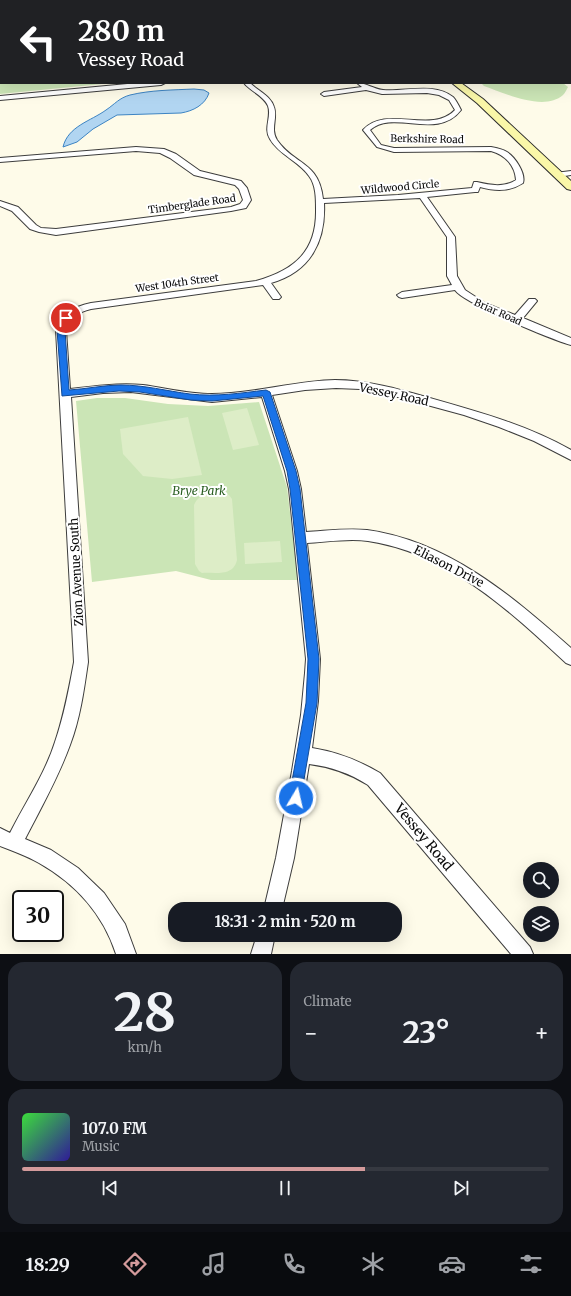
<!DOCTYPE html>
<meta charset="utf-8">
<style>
:root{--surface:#171b24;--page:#242831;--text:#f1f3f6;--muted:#9ea1a6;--line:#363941;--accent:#d49b9c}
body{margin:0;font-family:Merriweather,serif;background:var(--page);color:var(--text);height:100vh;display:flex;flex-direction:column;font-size:15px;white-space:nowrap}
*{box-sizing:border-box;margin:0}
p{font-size:13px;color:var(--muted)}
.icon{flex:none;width:22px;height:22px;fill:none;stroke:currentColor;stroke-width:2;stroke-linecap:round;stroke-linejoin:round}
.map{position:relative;height:954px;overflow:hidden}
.sheet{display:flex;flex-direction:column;gap:8px;padding:8px;background:#0d0f14;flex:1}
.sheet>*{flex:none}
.guide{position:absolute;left:0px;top:0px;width:571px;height:84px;box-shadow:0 4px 16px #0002;background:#202124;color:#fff;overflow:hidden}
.fabs{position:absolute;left:523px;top:862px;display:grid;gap:8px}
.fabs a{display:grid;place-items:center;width:36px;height:36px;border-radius:50%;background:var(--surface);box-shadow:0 4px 16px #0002;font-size:20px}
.speed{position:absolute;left:12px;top:890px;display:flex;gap:8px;font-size:20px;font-weight:700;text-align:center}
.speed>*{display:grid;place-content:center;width:52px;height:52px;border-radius:50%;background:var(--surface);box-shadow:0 4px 16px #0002;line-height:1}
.speed .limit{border:2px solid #111;border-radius:6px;background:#fff;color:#111}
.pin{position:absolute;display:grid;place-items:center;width:34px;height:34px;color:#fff;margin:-17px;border:2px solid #fff;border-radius:50%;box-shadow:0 1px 4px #0007}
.me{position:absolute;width:44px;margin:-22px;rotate:9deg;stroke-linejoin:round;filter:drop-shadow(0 0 3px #0008)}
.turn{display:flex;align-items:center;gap:14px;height:84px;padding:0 12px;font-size:18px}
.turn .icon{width:52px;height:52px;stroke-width:2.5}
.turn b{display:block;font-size:28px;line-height:34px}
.big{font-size:30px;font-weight:700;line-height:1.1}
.sheet .card{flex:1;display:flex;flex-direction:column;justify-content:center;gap:6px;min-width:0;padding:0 14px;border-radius:16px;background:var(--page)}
.sheet .dial{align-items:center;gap:0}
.dial b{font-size:52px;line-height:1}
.song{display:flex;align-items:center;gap:12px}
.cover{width:48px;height:48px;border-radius:6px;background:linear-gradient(135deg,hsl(120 70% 55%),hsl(250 70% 35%))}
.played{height:4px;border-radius:2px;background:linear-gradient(90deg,var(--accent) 65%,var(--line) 65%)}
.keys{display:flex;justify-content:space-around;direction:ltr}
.heat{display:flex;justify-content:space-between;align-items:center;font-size:22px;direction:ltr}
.sheet .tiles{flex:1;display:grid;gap:8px;grid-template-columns:1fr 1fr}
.card:last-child{grid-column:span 2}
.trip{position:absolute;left:168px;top:902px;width:234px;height:40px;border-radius:16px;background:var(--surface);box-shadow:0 4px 16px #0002;font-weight:700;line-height:40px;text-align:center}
.menu{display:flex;height:64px;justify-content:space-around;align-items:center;background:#090b0e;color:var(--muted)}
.menu .icon{width:28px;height:28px}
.menu .active{color:var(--accent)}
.menu b{font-size:18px;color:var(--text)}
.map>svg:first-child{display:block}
.green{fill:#cbe5b6}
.pitch{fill:#ddedc7}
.water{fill:#b1d5f1;stroke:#3d84c3}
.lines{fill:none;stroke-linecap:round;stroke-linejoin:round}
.minor-casing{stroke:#3d3d3d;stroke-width:2}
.tertiary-casing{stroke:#3d3d3d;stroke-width:2}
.secondary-casing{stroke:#2c2c2c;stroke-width:2}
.minor{fill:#fff;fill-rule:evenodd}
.tertiary{fill:#fff;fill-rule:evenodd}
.secondary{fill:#faf7a8;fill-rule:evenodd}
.route{fill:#1a73e8;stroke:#114b97}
.labels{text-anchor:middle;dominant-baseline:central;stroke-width:4;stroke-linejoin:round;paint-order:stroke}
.far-street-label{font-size:10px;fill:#0a0a0a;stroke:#fff}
.street-label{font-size:12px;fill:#0a0a0a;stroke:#fff}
.park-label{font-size:12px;font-style:italic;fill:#285d20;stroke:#fff}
.near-street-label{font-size:14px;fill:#0a0a0a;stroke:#fff}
</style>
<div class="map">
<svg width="571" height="954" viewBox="0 0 571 954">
<rect width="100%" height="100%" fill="#fefbe9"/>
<g class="green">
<path d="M0,0H364L365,1H1V83H112L0,94Z"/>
<path d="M481,83H563L568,87C567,89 565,93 563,95C544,112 504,93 484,86Z"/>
<path d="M97,398H125L168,404L208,406L259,402L287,487L298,580H211L176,571L92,582L76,401Z"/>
</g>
<g class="pitch">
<path d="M247,408L259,445L233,450L222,413Z"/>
<path d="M188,417L202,475L172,479L143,476L123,454L120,429Z"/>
<path d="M222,493L229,495L232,499L237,560C233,577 216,572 202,573L199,571L195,564L194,505C199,493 210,494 222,493Z"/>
<path d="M280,541L282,562L245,564L244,543Z"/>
</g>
<path class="water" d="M194,89L204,90L209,93C205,105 193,111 181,113L117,115L93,129L77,142L63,147C68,126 91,121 106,110C115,104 119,98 130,95C151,90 173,90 194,89Z"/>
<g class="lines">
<g class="minor-casing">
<g id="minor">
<rect x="531" y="0" width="4" height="1"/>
<rect x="560" y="0" width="5" height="1"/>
<rect x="570" y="55" width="1" height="4"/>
<path d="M244,83H250C258,91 271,96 274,107C278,118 270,129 277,140C294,165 319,161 323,199L398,195L472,188L474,182H477C490,185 504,188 516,180C515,165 505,155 491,151L394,152L377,147L363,130C386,104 431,135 455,110L449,100L439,95L427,93L382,94L366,90L324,96L321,94L324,92L362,87L357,83C367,83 373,89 383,90C405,92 434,82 453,97C456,100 459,106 461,110C437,141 394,109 370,130L381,145L394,148L491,147C496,148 502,149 507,152C515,157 526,173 523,183C509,192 495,191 480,187L478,192H475L427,197L455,237L457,276L465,290L485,303L515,315L529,299H535L537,301L523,318L571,338V345C553,340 463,303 455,290L402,298L399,297L397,295L402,292L452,285L447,276V237L420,198L324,203C326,242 310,272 271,283L281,297L279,299H273L263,285L91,309C79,312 70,317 66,330L70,389C94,386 118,383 143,385C166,388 188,394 212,394C253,394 293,381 335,380C367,380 399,389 430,398C479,412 527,425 571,450V460L534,441L499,427L464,415L383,393L360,389L336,388L305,390L272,395L297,471L301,489L306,532C326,531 346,528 367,530C448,541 512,596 571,648V665L566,663C509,610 448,553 368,541C348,538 327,542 307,543L320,659L318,701L312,748C337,752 358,760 380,773L530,947L533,954H511L368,785C349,773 332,767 309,764L294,858L282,909H264L276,858L292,771L301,715L305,673L306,659L289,489L285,471L262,397L212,402L131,392L103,393L71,397L88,662C84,690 80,719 70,745C58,778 41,808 25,839L51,850L78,868L104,893L125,924L136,954H116C103,914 76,884 39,863C27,856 13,851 0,846V828L10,833C25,803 45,774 55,742C64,716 69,689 74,662L56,330C61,312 74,307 91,303L256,281C295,270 317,251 316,209C316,198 316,185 309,176C299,161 279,155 270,139C263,128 272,117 268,106C264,96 250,91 244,83Z"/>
<path d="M136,147L164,149L176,154L200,171L241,181L247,188L251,200L246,208L231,211L56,235L39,232L30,229L12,211L0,206V201L18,207L36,225L41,228L56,229L231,207L240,204L243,200L239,189L235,185L194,175L170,158L160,153L136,151L0,162V158Z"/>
<path d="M571,171V175L558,177L554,175L555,173Z"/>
<path d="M257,935H275L271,954H251Z"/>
</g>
</g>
<g class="tertiary-casing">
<g id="tertiary">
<rect x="570" y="29" width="1" height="4"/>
<path d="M138,83H165L161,85L0,100V96Z"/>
</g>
</g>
<g class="secondary-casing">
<g id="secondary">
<rect x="375" y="0" width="7" height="1"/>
<path d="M452,83H461L483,99L571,181V190L567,189L477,103Z"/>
</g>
</g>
<use href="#minor" class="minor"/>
<use href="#tertiary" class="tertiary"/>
<use href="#secondary" class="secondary"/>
</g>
<path class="route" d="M66,315L69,318L65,330L69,390C86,389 104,385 121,385C144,385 167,391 190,394C216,397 241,393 266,390L270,392L296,471L300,489L319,659L317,703L300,803L296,804L291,803L289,798L306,703L308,659L290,489L287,471L263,396L212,401L191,400L140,392L119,391L62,396L57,330L62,318Z"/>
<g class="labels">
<g class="far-street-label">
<text transform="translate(427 139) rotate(1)">Berkshire Road</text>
<text transform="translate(400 187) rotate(-5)">Wildwood Circle</text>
<text transform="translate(192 204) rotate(-8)">Timberglade Road</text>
<text transform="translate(177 283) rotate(-8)">West 104th Street</text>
<text transform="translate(498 312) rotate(24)">Briar Road</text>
</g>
<g class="street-label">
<text transform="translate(394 394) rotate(12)">Vessey Road</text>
<text transform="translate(449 566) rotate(27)">Eliason Drive</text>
<text transform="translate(76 572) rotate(-93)">Zion Avenue South</text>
</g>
<g class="park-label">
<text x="199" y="490">Brye Park</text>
</g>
<g class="near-street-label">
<text transform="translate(424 837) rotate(50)">Vessey Road</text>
</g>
</g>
</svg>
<div class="fabs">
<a><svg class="icon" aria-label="search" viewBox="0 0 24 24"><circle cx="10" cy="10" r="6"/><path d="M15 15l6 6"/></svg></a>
<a><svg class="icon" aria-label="layers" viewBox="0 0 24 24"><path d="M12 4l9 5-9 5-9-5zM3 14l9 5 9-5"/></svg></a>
</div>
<div class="speed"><div class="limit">30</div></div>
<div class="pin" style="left:66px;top:318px;background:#d93025"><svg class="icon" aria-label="arrive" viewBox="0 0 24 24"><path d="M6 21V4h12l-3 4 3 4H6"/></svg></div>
<svg class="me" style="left:296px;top:798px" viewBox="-20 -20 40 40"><circle r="17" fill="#1a73e8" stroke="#fff" stroke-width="3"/><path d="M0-11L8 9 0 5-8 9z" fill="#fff"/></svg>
<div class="trip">18:31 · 2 min · 520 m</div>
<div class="guide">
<div class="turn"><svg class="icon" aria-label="left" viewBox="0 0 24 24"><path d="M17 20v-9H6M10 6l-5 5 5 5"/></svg><div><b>280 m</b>Vessey Road</div></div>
</div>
</div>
<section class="sheet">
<div class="tiles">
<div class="card dial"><b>28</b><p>km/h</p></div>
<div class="card"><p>Climate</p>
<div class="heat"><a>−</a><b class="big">23°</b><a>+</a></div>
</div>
<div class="card">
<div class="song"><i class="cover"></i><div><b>107.0 FM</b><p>Music</p></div></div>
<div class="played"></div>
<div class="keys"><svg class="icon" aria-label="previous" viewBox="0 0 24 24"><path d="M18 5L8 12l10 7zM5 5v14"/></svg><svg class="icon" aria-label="pause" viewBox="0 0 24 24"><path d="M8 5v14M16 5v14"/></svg><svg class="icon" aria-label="next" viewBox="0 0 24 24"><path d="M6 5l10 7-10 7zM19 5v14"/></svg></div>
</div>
</div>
</section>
<nav class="menu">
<b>18:29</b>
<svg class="icon active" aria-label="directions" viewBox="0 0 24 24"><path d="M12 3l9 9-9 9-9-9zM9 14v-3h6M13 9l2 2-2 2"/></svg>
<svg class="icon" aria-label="music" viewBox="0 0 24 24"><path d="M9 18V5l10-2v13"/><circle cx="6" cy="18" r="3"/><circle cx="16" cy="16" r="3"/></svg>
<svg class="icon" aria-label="phone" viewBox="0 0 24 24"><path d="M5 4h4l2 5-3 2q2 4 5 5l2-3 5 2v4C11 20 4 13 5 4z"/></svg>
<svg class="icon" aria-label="climate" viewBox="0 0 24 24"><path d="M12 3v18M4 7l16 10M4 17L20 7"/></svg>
<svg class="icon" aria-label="car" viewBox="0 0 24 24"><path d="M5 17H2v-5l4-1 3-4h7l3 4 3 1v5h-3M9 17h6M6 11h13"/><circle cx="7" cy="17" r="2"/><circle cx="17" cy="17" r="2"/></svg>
<svg class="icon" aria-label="filters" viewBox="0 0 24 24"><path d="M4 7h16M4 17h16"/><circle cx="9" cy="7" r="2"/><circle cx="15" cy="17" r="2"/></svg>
</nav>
